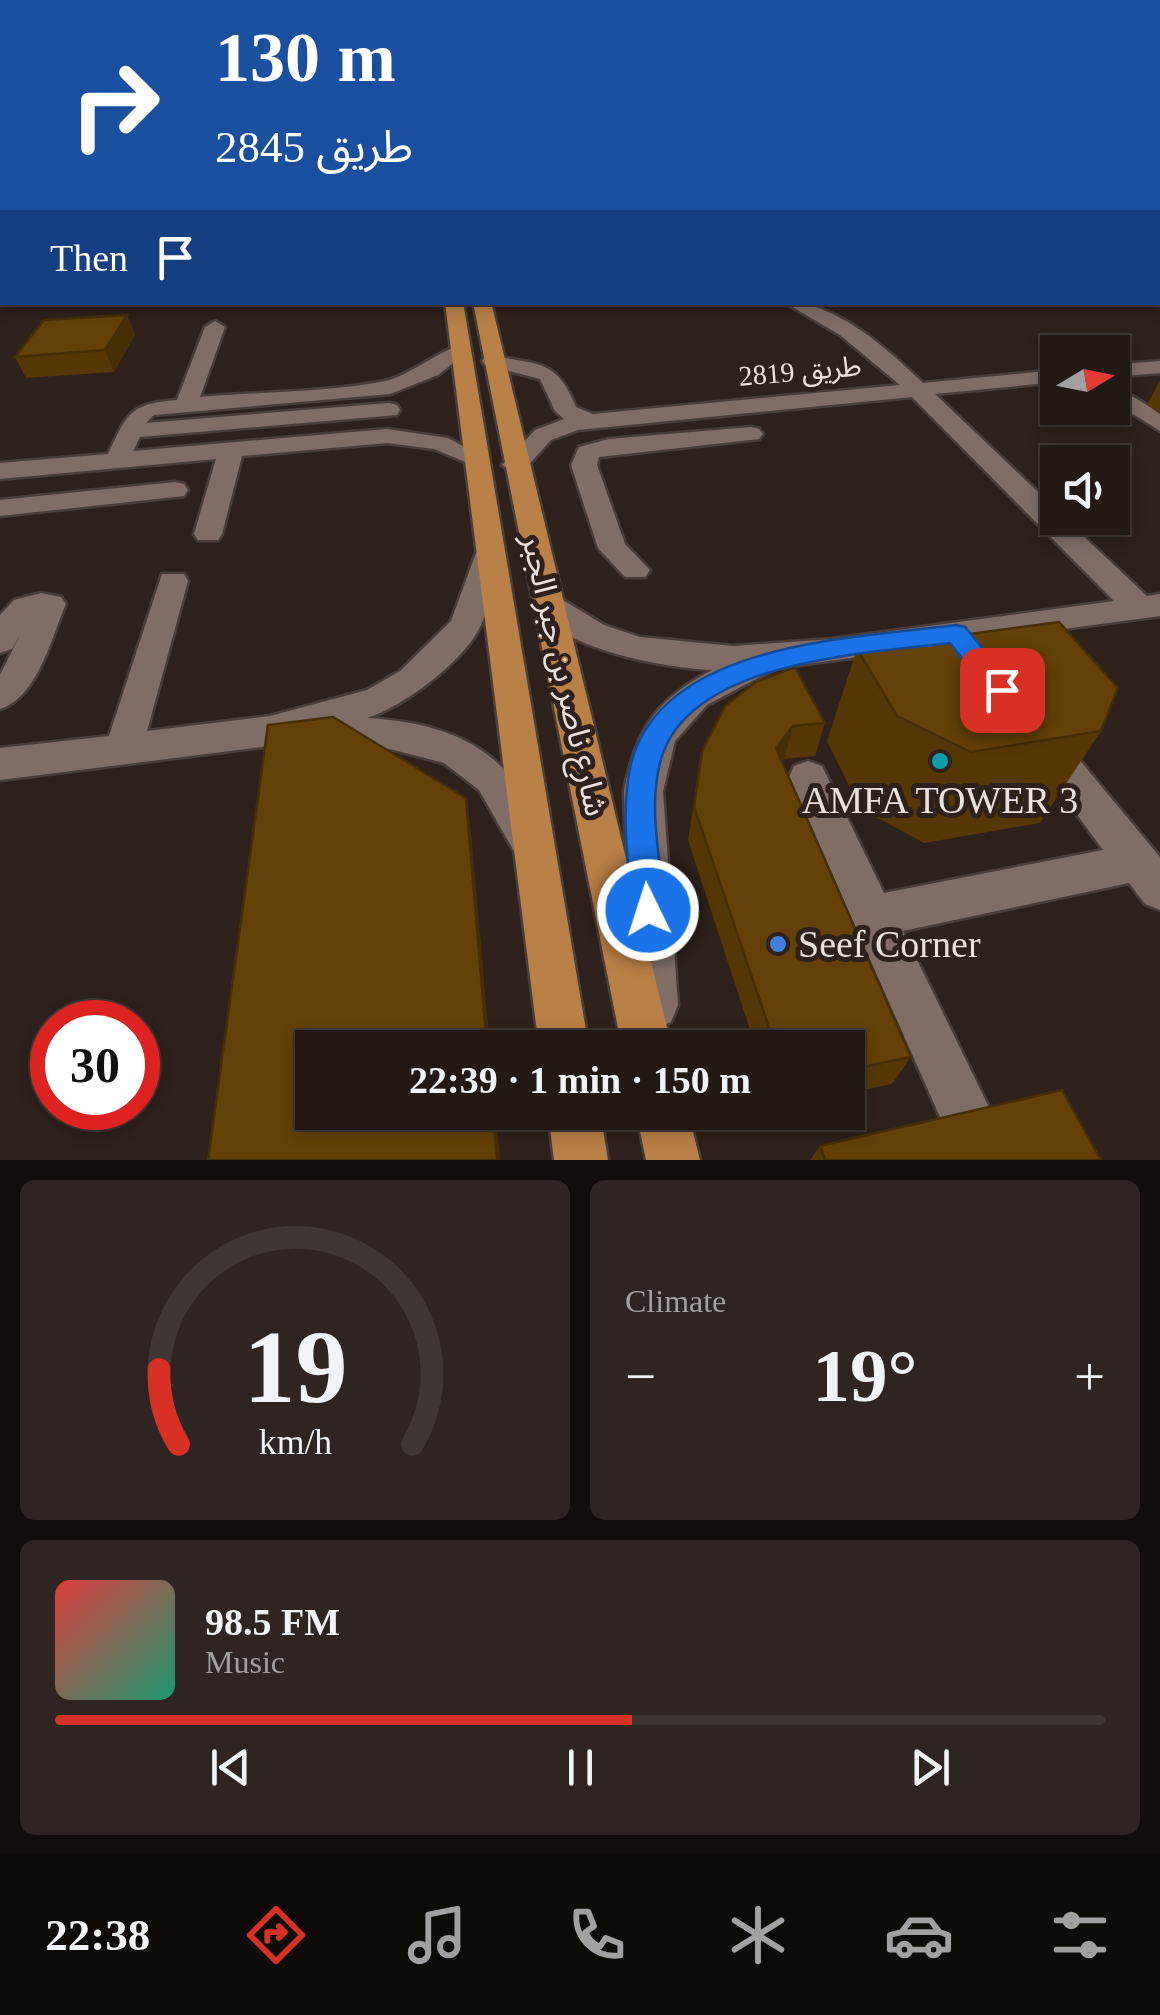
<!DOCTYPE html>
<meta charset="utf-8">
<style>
:root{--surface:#221814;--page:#2e2522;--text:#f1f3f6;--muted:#a2a0a0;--line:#3f3734;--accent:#d93025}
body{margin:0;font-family:"Times New Roman","Noto Sans Arabic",serif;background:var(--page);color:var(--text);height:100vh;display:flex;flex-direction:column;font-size:38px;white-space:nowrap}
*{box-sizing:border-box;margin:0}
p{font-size:32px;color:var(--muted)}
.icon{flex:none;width:55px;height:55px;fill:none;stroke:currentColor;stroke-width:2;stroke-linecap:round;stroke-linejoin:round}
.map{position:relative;height:1160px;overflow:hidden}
.side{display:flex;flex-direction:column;gap:20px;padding:20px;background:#130d0b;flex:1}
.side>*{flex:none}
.top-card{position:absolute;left:0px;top:0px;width:1160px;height:305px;box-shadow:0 5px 15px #0003,0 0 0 2px var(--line);background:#1a4fa0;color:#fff;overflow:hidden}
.needle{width:65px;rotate:80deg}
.tools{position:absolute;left:1040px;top:335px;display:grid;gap:20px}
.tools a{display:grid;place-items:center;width:90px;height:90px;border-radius:0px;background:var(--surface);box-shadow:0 5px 15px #0003,0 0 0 2px var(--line);font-size:50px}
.speed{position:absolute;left:30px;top:1000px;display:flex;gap:20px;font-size:50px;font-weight:700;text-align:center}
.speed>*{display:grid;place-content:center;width:130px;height:130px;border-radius:50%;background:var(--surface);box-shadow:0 5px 15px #0003,0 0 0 2px var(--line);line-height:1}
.speed .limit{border:15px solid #d22;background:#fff;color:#111}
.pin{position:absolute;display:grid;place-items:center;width:85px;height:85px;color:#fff;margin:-42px;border-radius:20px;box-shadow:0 5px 15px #0006}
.me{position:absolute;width:110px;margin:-55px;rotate:356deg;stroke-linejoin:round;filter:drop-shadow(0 0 8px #0008)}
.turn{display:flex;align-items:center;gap:35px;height:210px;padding:0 50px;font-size:45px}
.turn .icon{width:130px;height:130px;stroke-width:2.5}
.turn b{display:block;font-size:70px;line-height:85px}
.then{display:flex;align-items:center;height:95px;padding:0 50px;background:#0003;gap:20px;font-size:38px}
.big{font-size:75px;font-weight:700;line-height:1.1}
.side .tile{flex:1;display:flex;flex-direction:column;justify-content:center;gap:15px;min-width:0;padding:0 35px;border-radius:15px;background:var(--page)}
.side .dial{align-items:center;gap:0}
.dial svg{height:260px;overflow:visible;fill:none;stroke:var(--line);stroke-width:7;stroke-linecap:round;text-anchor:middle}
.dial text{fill:var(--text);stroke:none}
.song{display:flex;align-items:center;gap:30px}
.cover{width:120px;height:120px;border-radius:15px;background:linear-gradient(135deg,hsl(0 70% 55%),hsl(160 70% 35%))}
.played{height:10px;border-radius:5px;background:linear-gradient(90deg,var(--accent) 55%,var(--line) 55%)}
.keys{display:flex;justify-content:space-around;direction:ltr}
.heat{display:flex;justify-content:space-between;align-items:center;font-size:55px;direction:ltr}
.side .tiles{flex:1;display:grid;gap:20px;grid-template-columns:1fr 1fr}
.tile:last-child{grid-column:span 2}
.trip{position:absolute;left:295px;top:1030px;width:570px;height:100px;border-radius:0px;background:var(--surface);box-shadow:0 5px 15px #0003,0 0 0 2px var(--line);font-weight:700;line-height:100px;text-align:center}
.menu{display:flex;height:160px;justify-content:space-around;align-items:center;background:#0e0a08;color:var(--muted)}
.menu .icon{width:70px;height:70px}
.menu .active{color:var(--accent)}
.menu b{font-size:45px;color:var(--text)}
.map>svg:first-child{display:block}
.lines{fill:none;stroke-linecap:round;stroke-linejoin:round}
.minor-casing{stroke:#493d39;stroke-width:5}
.major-casing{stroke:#493d39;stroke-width:5}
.highway-casing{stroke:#493d39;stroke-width:5}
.minor{fill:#7f6d66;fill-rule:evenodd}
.major{fill:#b98047;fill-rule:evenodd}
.highway{fill:#df8c33;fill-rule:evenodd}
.wall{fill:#563807}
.shaded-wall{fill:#462e06}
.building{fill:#644108;stroke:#462e06;stroke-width:2.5}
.route{fill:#1a73e8;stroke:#114b97;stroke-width:2.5}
.culture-dot{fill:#0f9aa8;stroke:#2e201a;stroke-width:4}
.shop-dot{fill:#3f7fe0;stroke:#2e201a;stroke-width:4}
.labels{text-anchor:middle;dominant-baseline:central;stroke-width:10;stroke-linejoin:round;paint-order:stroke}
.far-street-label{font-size:28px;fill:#ebe1dd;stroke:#2e201a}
.street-label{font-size:32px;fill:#ebe1dd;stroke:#2e201a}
.near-poi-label{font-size:38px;fill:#ebe1dd;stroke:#2e201a}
</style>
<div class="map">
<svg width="1160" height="1160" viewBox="0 0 1160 1160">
<rect width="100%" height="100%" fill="#2e201a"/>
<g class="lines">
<g class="minor-casing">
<g id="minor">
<path d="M1158,163L1160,164V172L1158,171Z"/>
<rect x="1158" y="278" width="2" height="11"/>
<path d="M784,302C837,302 886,348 923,383L1058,370V382L935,394L1058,511V518H1064L1147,596L1160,594V616L777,668L707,705L675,741L663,791L678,1005L671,1022L654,1029L637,1022L630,1005L624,791C636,728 656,700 712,670C666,668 562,650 536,608L541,600L552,597L563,600L604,625L640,637L733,646L832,639L1114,601L912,397L578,430L551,440L524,470L515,473L502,465L535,430L564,419L555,411L540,379L485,365L482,361L485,357L492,355C539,366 556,358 576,407L593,414L900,385L840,335Z"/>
<path d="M215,321L225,327L200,397C257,392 331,392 385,381C410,376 452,341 468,345L471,349L438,375L390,394L154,415L146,423L389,403L397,405L400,410L397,415L140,437L133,451L387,429L448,438L487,459L475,466L434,449L387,443L242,456L222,534L218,540H198L194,534L216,459L0,479V463L108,454C128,413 129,404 177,400L205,327Z"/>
<path d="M1160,361V373L1112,377V365Z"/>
<path d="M1112,384L1160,413V431L1112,401Z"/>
<path d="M751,427L759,429L763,434L759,439L599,457L597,465L625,544L650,570L645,577H625L598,548L571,465L579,447L609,439Z"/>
<path d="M175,482L184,484L188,490L184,496L0,516V500Z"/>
<path d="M490,544L500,547L504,553C497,577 491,604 480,627C464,661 403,707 367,718C461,724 510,753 551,840L545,853L530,858L515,853L479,790L444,763L390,749L322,748L309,743L305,735L270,746L0,780V748L109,736L162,574H184L188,581L147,731L270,716L367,690L400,671L451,621L476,553L480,547Z"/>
<path d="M41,593L61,597L66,604C51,638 38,697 0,709V675L20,635L12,649L0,653V615L14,600Z"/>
<path d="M1045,730L1058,734L1160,857V910L1145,904L1129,883L903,931L1002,1134L994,1153L973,1160L956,1153L789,777L794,766L808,761L822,766L884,893L1103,850L1026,745L1032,734Z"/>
</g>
</g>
<g class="major-casing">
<g id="major">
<path d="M445,302H463L589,1048H539Z"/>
<path d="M473,302H491L672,1048H622Z"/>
<path d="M548,1112H600L608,1160H554Z"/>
<path d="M636,1112H688L700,1160H646Z"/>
</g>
</g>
<g class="highway-casing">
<rect id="highway" x="0" y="288" width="2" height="10"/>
</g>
<use href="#minor" class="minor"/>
<use href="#major" class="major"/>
<use href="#highway" class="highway"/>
</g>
<g class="wall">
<path d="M1158,228H1160V267L1158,266Z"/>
<path d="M127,315L135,335L114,372L26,378L15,357Z"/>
<path d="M1160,380V414L1147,405Z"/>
<path d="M857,649L1101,731L1040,823L924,843L860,808L827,741Z"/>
<path d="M756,682L825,723L815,756L784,759L782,762L911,1057L892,1084L848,1093V1048H756L688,840L702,751Z"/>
<path d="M820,1146L1101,1160H810Z"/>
</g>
<g class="shaded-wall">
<path d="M127,315L135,335L114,372L105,350Z"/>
<path d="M793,726L784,759L767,781L776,748Z"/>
<path d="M466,798L471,831L490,1048H487Z"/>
<path d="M493,1112H496L500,1160H497Z"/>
</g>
<g class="building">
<path d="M127,315L105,350L15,357L44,320Z"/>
<path d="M1059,622L1118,688L1101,731L971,752L897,716L857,649Z"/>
<path d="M795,667L825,723L793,726L776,748L911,1057L848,1070V1048H776L694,807L702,751L725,706L756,682Z"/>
<path d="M333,717L466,798L487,1048H312V1112H493L497,1160H208L268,725Z"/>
<path d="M1062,1090L1101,1160H825L820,1146Z"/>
</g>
<linearGradient id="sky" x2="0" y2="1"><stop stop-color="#19120e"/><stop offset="0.46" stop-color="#464249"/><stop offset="1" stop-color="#464249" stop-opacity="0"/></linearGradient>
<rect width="1160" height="299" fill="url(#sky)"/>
<path class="route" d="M956,625L965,627L1011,683L1015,690L1011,697H992L950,643C865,654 685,660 660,763C648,809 661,864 665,910L660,921L648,926L636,921L631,910C629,863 620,810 631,764C661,642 856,638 956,625Z"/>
<circle class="culture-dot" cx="940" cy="761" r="10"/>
<circle class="shop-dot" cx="778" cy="944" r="10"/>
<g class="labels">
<g class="far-street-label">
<text transform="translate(800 371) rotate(-5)">طريق 2819</text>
</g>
<g class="street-label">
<text transform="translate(565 675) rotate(77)">شارع ناصر بن جبر الجبر</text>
</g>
<g class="near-poi-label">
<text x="940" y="800">AMFA TOWER 3</text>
<text x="798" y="944" text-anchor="start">Seef Corner</text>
</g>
</g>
</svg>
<div class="tools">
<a><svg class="needle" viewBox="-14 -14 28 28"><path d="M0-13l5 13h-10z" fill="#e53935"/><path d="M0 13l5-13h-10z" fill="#a2a0a0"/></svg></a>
<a><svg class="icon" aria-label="sound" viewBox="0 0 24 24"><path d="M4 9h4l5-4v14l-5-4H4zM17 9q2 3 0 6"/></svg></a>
</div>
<div class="speed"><div class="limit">30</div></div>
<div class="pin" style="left:1002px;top:690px;background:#d93025"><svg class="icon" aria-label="arrive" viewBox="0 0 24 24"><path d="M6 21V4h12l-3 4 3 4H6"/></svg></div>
<svg class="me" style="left:648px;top:910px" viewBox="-20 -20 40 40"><circle r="17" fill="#1a73e8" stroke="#fff" stroke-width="3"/><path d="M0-11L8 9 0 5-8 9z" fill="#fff"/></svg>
<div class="trip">22:39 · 1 min · 150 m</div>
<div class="top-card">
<div class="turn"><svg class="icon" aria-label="right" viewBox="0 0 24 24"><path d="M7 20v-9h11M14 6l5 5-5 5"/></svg><div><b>130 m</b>طريق 2845</div></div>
<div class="then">Then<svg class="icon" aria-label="arrive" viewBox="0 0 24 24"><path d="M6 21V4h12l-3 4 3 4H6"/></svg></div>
</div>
</div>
<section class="side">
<div class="tiles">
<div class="tile dial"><svg viewBox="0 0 100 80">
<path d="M14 69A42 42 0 1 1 86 69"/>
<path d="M14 69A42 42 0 0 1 8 46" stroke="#d93025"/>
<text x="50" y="56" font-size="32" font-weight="700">19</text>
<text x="50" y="72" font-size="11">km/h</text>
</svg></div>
<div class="tile"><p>Climate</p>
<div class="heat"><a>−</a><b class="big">19°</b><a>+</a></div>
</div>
<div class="tile">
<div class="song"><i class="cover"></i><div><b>98.5 FM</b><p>Music</p></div></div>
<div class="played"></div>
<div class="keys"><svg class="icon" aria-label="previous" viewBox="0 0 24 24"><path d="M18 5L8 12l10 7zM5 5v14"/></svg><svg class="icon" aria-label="pause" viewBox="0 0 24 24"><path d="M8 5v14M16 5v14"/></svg><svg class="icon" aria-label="next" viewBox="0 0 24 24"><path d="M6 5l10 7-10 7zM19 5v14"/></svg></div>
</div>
</div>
</section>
<nav class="menu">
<b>22:38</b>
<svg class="icon active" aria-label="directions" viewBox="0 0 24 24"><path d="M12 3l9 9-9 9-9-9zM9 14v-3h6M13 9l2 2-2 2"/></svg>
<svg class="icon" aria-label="music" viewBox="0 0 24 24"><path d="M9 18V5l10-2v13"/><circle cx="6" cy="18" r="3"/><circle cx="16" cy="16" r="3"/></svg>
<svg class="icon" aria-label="phone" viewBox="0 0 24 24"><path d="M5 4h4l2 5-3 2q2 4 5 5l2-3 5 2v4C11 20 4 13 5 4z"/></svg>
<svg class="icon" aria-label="climate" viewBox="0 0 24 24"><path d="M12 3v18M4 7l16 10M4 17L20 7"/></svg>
<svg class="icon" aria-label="car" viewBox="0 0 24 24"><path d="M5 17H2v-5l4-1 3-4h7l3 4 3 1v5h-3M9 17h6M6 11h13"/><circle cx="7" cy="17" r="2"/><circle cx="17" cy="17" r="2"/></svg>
<svg class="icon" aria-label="filters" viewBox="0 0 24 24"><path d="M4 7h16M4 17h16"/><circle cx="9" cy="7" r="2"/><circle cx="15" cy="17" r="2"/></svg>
</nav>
